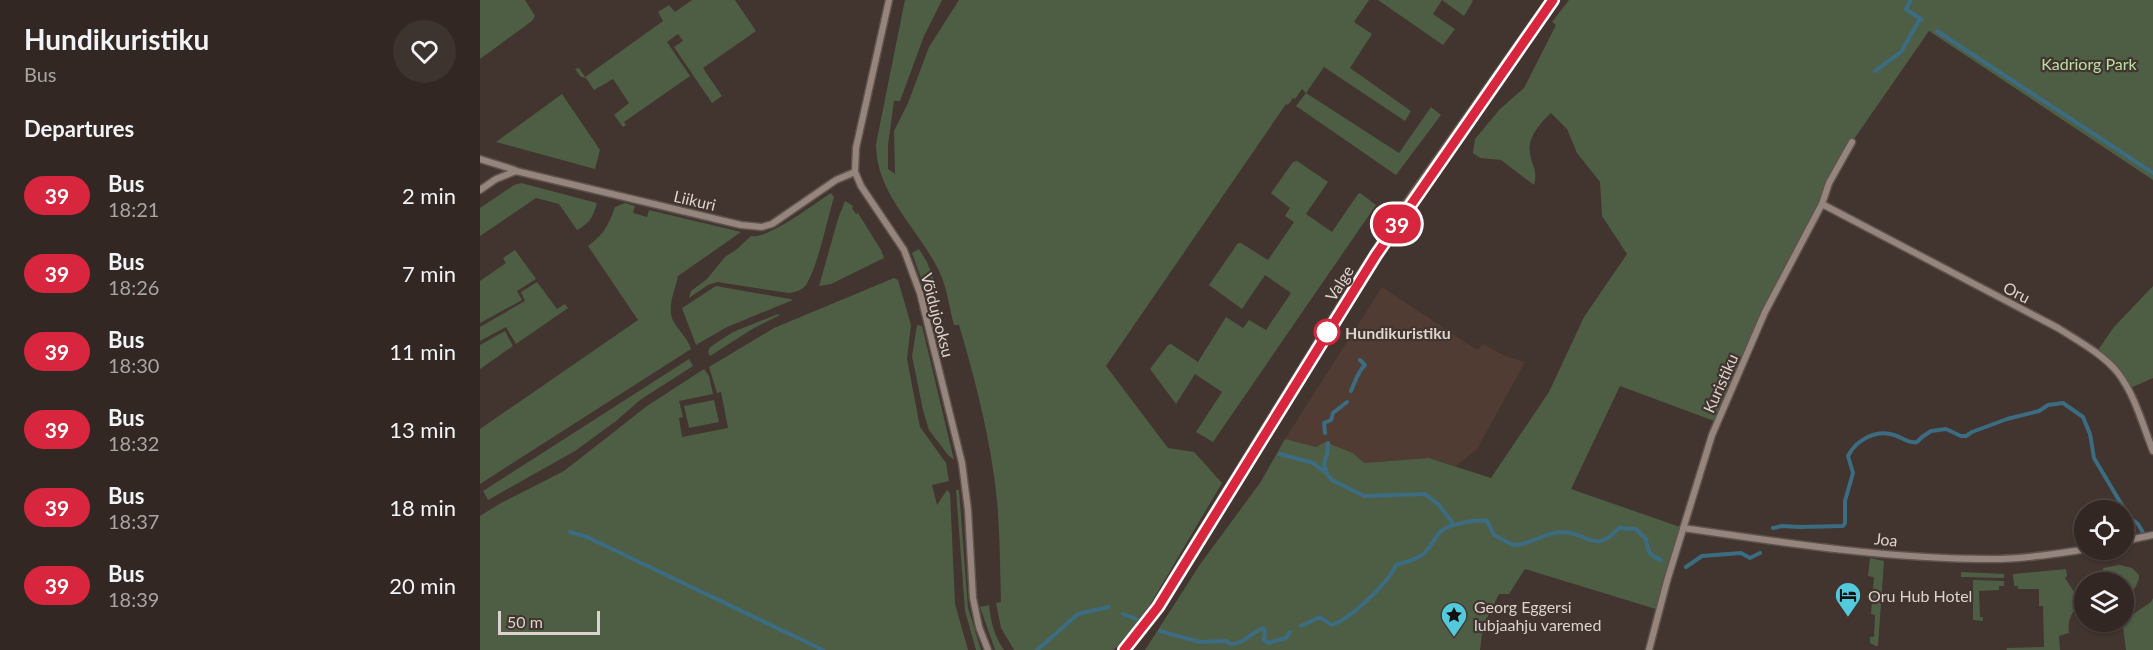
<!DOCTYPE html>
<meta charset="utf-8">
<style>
:root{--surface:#322722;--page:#3d332f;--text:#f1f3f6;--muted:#a8a5a5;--line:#4d4440}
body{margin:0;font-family:Lato,sans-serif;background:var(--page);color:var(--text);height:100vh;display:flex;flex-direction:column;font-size:22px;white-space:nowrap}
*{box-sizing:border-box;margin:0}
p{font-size:20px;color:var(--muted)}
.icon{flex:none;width:33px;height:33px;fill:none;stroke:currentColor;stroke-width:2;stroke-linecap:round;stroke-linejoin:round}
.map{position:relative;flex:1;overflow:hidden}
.side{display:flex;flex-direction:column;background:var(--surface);width:480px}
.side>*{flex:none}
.badge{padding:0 12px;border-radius:20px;font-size:21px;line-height:39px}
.fabs{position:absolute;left:1594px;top:500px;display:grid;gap:12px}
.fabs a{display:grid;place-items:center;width:60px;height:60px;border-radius:50%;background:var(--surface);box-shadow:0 2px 4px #0004,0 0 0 2px var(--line);font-size:30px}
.scale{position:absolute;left:18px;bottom:15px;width:102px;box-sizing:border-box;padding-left:6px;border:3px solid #dcd3cf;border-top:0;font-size:16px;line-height:21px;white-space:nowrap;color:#dcd3cf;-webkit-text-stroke:4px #42342e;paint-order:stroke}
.map>.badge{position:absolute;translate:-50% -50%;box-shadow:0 0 0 3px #fff}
h2{padding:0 24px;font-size:22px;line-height:54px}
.round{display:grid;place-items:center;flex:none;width:63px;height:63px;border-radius:32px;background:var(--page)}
.head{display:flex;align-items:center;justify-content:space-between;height:102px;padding:0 24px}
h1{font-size:28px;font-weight:700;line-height:45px}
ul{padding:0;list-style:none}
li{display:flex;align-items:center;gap:18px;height:78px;padding:0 24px}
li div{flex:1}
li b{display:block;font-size:22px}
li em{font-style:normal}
li .badge{min-width:66px;font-weight:700;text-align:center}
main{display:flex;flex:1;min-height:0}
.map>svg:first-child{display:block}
.built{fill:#503c33}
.green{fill:#4e5e45}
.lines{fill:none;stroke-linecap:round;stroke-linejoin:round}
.stream{stroke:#3b6c81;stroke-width:4}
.street-casing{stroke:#5e534e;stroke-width:9}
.secondary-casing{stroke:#5e534e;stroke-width:15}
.street{stroke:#95857d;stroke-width:6}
.secondary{stroke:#a98470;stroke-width:12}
.line-casing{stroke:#fff;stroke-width:14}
.line{stroke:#d7263d;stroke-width:9}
.stop-dot{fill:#fff;stroke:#d7263d;stroke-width:3}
.labels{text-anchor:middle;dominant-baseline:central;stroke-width:4.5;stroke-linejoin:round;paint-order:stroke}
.park-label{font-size:16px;fill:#b9e0a3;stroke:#42342e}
.street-label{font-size:16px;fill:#dcd3cf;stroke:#42342e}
.stop-label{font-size:16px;font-weight:bold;fill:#dcd3cf;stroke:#42342e;text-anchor:start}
.poi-label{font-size:16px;fill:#dcd3cf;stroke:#42342e;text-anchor:start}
</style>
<main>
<section class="side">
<div class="head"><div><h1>Hundikuristiku</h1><p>Bus</p></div><a class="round"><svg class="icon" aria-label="heart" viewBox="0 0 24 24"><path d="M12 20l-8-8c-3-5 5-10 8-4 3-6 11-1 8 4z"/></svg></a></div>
<h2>Departures</h2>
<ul>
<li><span class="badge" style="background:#d7263d;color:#fff">39</span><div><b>Bus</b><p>18:21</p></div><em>2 min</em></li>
<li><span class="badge" style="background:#d7263d;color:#fff">39</span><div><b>Bus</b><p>18:26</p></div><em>7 min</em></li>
<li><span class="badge" style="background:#d7263d;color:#fff">39</span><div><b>Bus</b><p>18:30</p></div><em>11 min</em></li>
<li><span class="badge" style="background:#d7263d;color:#fff">39</span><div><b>Bus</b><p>18:32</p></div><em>13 min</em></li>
<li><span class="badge" style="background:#d7263d;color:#fff">39</span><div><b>Bus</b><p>18:37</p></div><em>18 min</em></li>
<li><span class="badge" style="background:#d7263d;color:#fff">39</span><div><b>Bus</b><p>18:39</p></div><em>20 min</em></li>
</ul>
</section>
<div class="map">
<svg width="1673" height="650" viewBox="0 0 1673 650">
<rect width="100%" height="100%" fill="#42342e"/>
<path class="built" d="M902 287 997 350 1003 344 1025 356 1045 362 997 449 976 466 949 458 884 463 873 453 845 442 836 447 805 439Z"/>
<path class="green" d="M0 0H45L55 16 52 21 0 59Z
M212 0H255L276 31 223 68 242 96 232 103 194 47 203 41 198 34 187 42 210 76 144 122 146 125 143 127 134 115 149 103 133 79 114 90 106 78 101 77 95 69 99 68 105 77 183 21 178 12 189 5 195 12Z
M425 0H462L444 36 420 101H414L408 145V169L415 174 414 131 428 103 449 47 479 0H889L874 22 892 34 870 68 931 111 925 121 844 67 826 93 919 153 951 107 961 115 916 175 816 106 826 93 822 89 815 99 813 98 808 105 806 104 626 366 688 448 714 452 742 483 664 615 642 643 633 650H534L521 628 516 603 521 602C520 568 520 534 517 500 511 441 496 382 479 325H474C469 307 467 287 459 271 438 227 396 195 396 144Z
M898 0H992L993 1 984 16 962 0 953 14 975 29 963 45Z
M1089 0H1673V180L1449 31 1372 142 1296 290 1237 422 1140 386 1091 489 1203 528 1179 610 1045 569 1029 594H1019L1003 626 1000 650H665L721 563 780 483 805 439 836 447 845 442 873 453 884 463 949 458 1011 478 1069 392 1104 317 1147 254 1122 216 1120 182 1097 153 1087 129 1071 113C1061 122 1047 138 1050 153 1052 168 1058 169 1054 185L1021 160 1000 158 993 153 995 139 1020 109 1044 88 1076 25 1072 22Z
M82 94 120 150 115 169 16 142Z
M817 161 848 182 826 214 852 232 878 194 880 193 896 205 733 442 716 432 742 392 715 374 696 404 670 369 688 345 691 344 718 362 746 317 763 328 769 320 786 330 811 293 785 275 762 309 729 285 758 243H761L788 260 814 222 805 216 810 208 791 193 813 162Z
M41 183 117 203C113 217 110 223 97 230L79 204 56 198 0 236V208L34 185Z
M351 193 354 197C347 220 338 266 326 285 322 290 316 292 309 293L237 282 228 285 209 298 211 291 227 279 245 257 257 249 271 236C287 240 335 203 351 193Z
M365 201 373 206 372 208 376 214 378 213 401 250 404 258 351 284 339 286 358 219Z
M145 203 155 206 153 213 167 217 169 210 261 232 198 276C195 291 185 310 195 324 201 333 208 339 211 349L0 484V429L158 320 108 246C124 234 128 226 135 207Z
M439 249 447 262 456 286 445 289 432 253Z
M35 250 56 279 37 291 42 300 0 323V281L26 263 23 258Z
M414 278 418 280 431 325 427 359 440 427 466 463 469 481 452 485 457 505 467 490 470 493 475 604 488 650H0V516L21 503 84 471 167 406 224 369 229 376 233 394 199 401 203 417 199 418 202 437 248 428 241 392 237 393 229 367 294 328Z
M57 282 77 309 85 304 88 308 36 344 26 327 0 341V327L45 301 41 292Z
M236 286 310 299 313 300 247 327 216 345 202 308Z
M1673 286V378L1648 389 1618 350 1634 327Z
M298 314 300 315 274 328 230 356 228 352 230 347 253 332Z
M437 325 442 326 474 460 468 455 449 430 443 410 432 356Z
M25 331 33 346 0 369V345Z
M209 359 213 366 160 400 136 421 95 451 8 500 3 491Z
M234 400 239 422 209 428 204 406Z
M476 490H479L488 608 501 650H496L485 611Z
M1390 558 1404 561 1398 646H1396L1390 643V637H1394L1395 615 1391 614 1394 577 1388 576Z
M1640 565 1652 568 1659 575C1660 583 1651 595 1644 598V582H1625L1623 568Z
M1586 569 1587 576 1585 578 1598 598 1605 595V601C1593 610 1587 617 1589 633L1579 636 1580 650H1527L1526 648 1564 647 1563 606H1559V589H1538V586H1534L1533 574Z
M1481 572 1524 574V578L1481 577Z
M1493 580 1524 581V586H1519V590L1499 591 1500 617H1503V621L1493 620Z
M1673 598V650H1646L1643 627 1615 630V621L1622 627 1630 621H1644V612L1646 619 1671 602Z
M509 605C511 622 514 636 524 650H515L500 607Z"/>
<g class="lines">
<path class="stream" d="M1431 0 1426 9 1442 20
M1457 31 1673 173
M1395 71 1421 52 1440 19
M871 391C875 382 878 371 885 365L880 360
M845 433 844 423 851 420 853 413 867 402
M848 443 847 454 844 464 847 474 852 480 884 496 945 494 959 505 974 525
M800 454 833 463 846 473
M1293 528 1302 526 1320 527 1363 526 1365 523V501L1373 473 1368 456C1376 440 1396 429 1414 435 1422 437 1428 444 1437 442L1442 437 1451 431 1466 429 1481 436H1486L1492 432 1527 419 1559 411 1568 405 1583 403 1603 417 1610 434 1614 458 1649 517 1658 524 1665 536
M90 532 107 537 343 650
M1206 567 1222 556 1261 553 1270 558 1280 553
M643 614 656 619
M821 626 840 617 851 625C870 620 908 583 916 565 925 562 936 560 943 554 951 548 954 538 961 531 971 524 996 519 1007 521L1014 535 1033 545C1050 546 1066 531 1083 532 1110 533 1114 555 1139 528L1156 529 1166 539C1167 551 1170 556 1181 560
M680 631 720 642 747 641 749 644C765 644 769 634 783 628L785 632 784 640 789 643 806 638 810 632
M557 650 598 614 629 607"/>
<g class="street-casing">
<path id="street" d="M409 0 376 148 375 172 381 186 424 250 440 293 482 463 488 510 493 598 499 627 508 650
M0 159 35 170
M0 190 16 179 36 171 261 225 282 227 292 224 356 180 375 172
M1342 204 1578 328C1598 341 1623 354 1638 373 1655 395 1663 426 1673 451
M1203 528C1305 543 1408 559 1511 559 1541 559 1577 554 1607 549
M1644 541 1673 535
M1169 650 1187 581 1232 435 1285 312 1342 204 1349 183 1372 142"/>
</g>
<g class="secondary-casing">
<path id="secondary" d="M644 650 678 607 874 289 925 210 1073 0"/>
</g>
<use href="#street" class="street"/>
<use href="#secondary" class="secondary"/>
</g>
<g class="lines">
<g class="line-casing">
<path id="line" d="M644 650 678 607 896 255 1073 0"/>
</g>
<use href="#line" class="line"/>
</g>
<defs>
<g id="hotel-pin" transform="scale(1.35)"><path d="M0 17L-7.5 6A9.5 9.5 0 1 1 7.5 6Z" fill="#53cadc" stroke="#42342e"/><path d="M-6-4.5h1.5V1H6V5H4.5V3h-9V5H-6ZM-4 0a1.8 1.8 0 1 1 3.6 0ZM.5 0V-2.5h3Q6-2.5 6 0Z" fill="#111"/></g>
<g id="sight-pin" transform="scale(1.35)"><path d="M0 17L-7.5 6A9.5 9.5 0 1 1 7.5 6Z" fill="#53cadc" stroke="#42342e"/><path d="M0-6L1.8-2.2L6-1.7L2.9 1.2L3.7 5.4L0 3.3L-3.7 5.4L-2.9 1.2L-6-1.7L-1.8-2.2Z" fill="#111"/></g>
</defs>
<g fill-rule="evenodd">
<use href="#hotel-pin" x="1368" y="595"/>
<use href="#sight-pin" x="974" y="615"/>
</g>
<circle class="stop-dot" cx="847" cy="332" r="12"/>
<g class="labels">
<g class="park-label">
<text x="1609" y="63">Kadriorg Park</text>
</g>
<g class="street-label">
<text transform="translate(215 200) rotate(13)">Liikuri</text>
<text transform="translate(859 283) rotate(-58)">Valge</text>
<text transform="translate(1537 292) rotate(27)">Oru</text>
<text transform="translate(458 315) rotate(75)">Võidujooksu</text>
<text transform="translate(1240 383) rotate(-66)">Kuristiku</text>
<text transform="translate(1406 539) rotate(6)">Joa</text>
</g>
<g class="stop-label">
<text x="865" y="332">Hundikuristiku</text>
</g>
<g class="poi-label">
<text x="1388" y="595">Oru Hub Hotel</text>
<text x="994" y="606">Georg Eggersi<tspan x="994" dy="18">lubjaahju varemed</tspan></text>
</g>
</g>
</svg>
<div class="fabs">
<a><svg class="icon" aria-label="locate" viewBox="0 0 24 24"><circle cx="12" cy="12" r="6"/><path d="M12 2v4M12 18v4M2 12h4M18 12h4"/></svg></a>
<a><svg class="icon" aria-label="layers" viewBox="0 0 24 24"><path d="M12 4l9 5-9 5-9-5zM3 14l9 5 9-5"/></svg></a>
</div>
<div class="scale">50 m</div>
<b class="badge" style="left:917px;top:224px;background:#d7263d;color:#fff">39</b>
</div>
</main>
